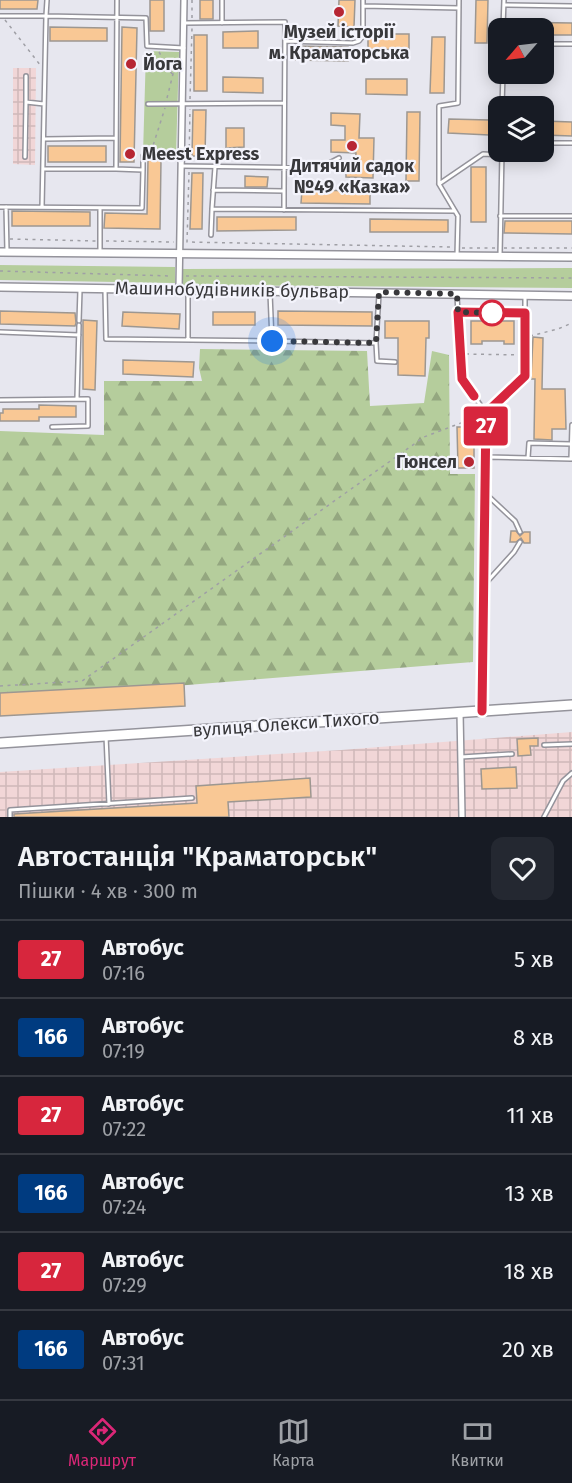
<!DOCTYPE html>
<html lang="uk">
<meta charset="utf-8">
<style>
:root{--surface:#171b24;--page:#242831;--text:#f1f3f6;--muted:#9ea1a6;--line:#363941;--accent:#db2777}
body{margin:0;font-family:"Fira Sans",sans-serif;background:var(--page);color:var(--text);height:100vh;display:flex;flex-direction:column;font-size:22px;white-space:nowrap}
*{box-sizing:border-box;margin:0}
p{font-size:20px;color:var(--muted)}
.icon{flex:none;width:33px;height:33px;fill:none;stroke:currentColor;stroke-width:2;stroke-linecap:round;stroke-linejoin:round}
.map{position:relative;height:817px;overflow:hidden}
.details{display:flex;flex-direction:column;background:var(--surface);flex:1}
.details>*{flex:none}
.badge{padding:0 12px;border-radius:4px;font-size:21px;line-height:39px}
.needle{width:39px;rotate:242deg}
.controls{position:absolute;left:488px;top:18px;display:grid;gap:12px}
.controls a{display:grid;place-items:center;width:66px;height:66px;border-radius:12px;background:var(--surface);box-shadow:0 3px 15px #0003;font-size:30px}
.you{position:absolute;width:30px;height:30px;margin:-15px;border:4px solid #fff;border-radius:50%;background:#1a73e8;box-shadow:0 0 0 9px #1a73e833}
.map>.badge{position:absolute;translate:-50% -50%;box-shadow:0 0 0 3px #fff}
.round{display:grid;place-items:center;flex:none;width:63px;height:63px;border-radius:12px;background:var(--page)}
.summary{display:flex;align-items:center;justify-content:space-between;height:102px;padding:0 18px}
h1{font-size:28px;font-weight:600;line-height:45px}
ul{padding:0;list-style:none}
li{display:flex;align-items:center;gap:18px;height:78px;padding:0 18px;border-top:2px solid var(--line)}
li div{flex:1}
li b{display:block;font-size:22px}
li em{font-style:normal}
li .badge{min-width:66px;font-weight:700;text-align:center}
.tabs{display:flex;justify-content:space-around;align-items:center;height:84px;border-top:2px solid var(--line);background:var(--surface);font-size:16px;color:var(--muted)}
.tabs a{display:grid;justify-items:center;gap:3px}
.tabs .current{color:var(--accent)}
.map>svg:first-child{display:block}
.industrial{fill:url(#industrial-grid)}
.forest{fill:url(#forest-firs)}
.park{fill:#b5cd9c}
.building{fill:#f9c895;stroke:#9d9791;stroke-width:1.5}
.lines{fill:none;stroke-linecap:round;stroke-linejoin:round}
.service-casing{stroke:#94939b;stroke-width:6}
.minor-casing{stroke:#94939b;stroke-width:8}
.tertiary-casing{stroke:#94939b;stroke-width:10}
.primary-casing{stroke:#94939b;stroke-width:12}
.path{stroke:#9f9fa5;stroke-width:1.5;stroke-dasharray:3 4.5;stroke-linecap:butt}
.service{stroke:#fff;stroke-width:3}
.minor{stroke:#fff;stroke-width:5}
.tertiary{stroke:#fff;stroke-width:7}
.primary{stroke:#fff;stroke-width:9}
.line-casing{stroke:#fff;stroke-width:14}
.line{stroke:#d7263d;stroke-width:9}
.walk{stroke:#38383b;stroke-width:6;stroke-dasharray:0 10.8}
.poi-dot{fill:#b72633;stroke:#f4f4fc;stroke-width:2}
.stop-dot{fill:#fff;stroke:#d7263d;stroke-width:3}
.labels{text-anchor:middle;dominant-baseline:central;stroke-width:4.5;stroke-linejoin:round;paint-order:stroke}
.poi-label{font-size:18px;font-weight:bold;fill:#38383b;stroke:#f4f4fc}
.street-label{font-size:18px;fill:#38383b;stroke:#f4f4fc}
</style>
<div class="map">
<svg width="572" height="817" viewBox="0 0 572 817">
<defs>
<pattern id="industrial-grid" width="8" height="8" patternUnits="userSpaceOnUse" patternTransform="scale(1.5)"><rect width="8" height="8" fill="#f1d6d7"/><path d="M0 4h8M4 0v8" fill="none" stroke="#cfb8b9"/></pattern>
<pattern id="forest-firs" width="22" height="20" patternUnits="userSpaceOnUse" patternTransform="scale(1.5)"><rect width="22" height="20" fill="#b5cd9c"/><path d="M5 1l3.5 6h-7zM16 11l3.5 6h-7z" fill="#94a780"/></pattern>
</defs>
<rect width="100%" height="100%" fill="#e7e7ef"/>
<path class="industrial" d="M13 68H36L35 165 13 164Z
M572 732V817H0V772L341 750Z"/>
<path class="forest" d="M200 349 367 351 370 406 424 403 432 351 449 355 450 474H475L473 662 0 700V431L104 435V381H202L199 368Z"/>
<path class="park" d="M146 51 179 52 176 155 143 154Z
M0 265 175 267V283L0 280Z
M572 268V288L183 285V269Z"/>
<path class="building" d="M0 0H38L37 9H0Z
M150 0H164V31H150Z
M200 0H213V19H200Z
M339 0H355L354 27 338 26Z
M476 0H488L487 43H475Z
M508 22 572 23V35H543V28H508Z
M50 27 107 28V41H50Z
M122 27 137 28 134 162H120Z
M258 31V48H223V32Z
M368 34H409V50L368 49Z
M194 35H207V91H194Z
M432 37H445L444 93H430Z
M294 46 348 47V61L294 60Z
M223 77 263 78V93L223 92Z
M366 79H407V95L366 94Z
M193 110H206L205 156H192Z
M407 112H420L419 181H406Z
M331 113 360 114 359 138H374L373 178 346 177V166H355L356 153 331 152V140H345V126L331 125Z
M449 119 489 120V135L448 133Z
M543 121 572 122V136L543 135Z
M226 128H244V147L226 148Z
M48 146H106V162H48Z
M148 160H161L160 229 104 228 105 213 147 214Z
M471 167H486V222H471Z
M192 173H203L202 229H190Z
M245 176 268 177 267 187H245Z
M302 190 370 191V204L301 203Z
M12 211 90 212V226H12Z
M217 217H296V230L217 231Z
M370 219 448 220V232H370Z
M505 221H572V234L504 233Z
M0 311 75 313 76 323 75 326 0 324Z
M278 311 372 312V326L278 325Z
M123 312 180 314 179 329 122 326Z
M213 312H255V325H213Z
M83 320 97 321 95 390 83 389Z
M385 321H429V338H426L425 376 398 375V338H385Z
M471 321H514V344H504V341H482V344H471Z
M533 337 543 338 542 389H565L566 429H552V440L534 439 535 379H531Z
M123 360 194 362 193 377 123 374Z
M39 405 76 406V417H39V421H0V413H3V409H39Z
M457 427H474V468H458Z
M511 531H516L520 536 524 532H530V543H524L521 538 516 542H510Z
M184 683 185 706 0 716V693Z
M538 738V746H530L531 755 518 756 517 739Z
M516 767 517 788 482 789 481 769Z
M310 778 311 797 228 802 229 817H14V814L197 803 196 786Z"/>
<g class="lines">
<g class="service-casing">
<path id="service" d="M222 0V23
M504 5 572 6
M363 6 459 8
M0 16H46L47 0
M184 23 285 22 284 191
M503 28 504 0
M285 41 353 43 359 41 363 36V0
M543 44H572
M26 102V76
M148 104 284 103
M502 106 503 74
M44 139 116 138
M543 143H572
M25 157 26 102 44 104
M181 166 320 168 339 158
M215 167 212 209 455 211
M43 169H116
M143 170V156H181
M439 184 483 154 502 155
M213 190 284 191V210
M0 207 142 208 143 170 116 169 117 0
M6 207 7 251
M42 207 46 16 146 18 147 46 184 48
M100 208V252
M500 216H572
M211 235 212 209
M500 255 502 152
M457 256 458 216 439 184V106L458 103 459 0
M105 290 106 339 272 341 270 293
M379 294 376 343 377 361 395 362
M457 296 462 379 486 413 482 708
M458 312 525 313
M79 321 80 290
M0 332 79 335
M188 340V291
M272 341 376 343
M77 398 79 325
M0 400 88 399V426L52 427
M486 413 525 376V297
M487 457 571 459
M528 458 529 443 571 444
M571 459 572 425
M486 494 515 521 520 532
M485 584 514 552 520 542
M106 736 109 804
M544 745 572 744
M461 757 512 754
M10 817V810L192 798
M544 817 563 781 572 773"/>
</g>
<g class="minor-casing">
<path id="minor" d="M179 289 184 0
M460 712 462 817"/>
</g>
<g class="tertiary-casing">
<path id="tertiary" d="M0 252 572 257
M0 287 572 296"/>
</g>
<g class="primary-casing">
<path id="primary" d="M0 743 572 705"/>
</g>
<path class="path" d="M192 18V0
M5 20 41 66
M159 52 172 74
M167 98 176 62
M190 99 192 28
M151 152 165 108
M189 162 190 109
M189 172 187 242 451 247
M10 239 96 241
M106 241 174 242
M462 248H496
M504 248H572
M0 271 172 276
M186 276 572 278
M530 336 558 329 572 323
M466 354 521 355
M0 686 82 681 424 437 482 415"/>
<use href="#service" class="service"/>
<use href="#minor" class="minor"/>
<use href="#tertiary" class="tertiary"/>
<use href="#primary" class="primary"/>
</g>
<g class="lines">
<g class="line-casing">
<path id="line" d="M474 396 462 379 458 312 525 313V376L486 413 482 711"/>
</g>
<use href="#line" class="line"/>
<path class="walk" d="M272 341 376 343 379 292 457 294 458 312 503 313H492"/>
</g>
<g class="poi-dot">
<circle cx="339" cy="12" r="6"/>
<circle cx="131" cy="64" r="6"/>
<circle cx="352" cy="146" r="6"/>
<circle cx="130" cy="154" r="6"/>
<circle cx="469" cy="462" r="6"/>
</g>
<circle class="stop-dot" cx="492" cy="313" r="12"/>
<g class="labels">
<g class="poi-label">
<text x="339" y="32">Музей історії<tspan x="339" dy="21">м. Краматорська</tspan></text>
<text x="143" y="64" text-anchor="start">Йога</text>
<text x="142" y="154" text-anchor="start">Meest Express</text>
<text x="352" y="166">Дитячий садок<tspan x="352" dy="21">№49 «Казка»</tspan></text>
<text x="457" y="462" text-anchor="end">Гюнсел</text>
</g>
<g class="street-label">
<text transform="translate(232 290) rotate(1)">Машинобудівників бульвар</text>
<text transform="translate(286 724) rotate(-4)">вулиця Олекси Тихого</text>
</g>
</g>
</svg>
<div class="controls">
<a><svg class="needle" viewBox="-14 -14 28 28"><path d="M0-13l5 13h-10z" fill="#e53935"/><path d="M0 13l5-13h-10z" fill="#9ea1a6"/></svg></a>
<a><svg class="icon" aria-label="layers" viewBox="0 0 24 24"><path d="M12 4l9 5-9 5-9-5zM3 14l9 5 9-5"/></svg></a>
</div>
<div class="you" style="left:272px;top:341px"></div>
<b class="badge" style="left:486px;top:426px;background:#d7263d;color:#fff">27</b>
</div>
<section class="details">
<div class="summary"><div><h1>Автостанція &quot;Краматорськ&quot;</h1><p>Пішки · 4 хв · 300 m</p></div><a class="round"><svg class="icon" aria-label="heart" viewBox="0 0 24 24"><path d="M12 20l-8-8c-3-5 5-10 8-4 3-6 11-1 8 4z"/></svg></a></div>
<ul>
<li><span class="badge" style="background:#d7263d;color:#fff">27</span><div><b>Автобус</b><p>07:16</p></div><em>5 хв</em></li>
<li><span class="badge" style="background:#003b80;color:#fff">166</span><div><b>Автобус</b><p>07:19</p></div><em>8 хв</em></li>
<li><span class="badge" style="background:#d7263d;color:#fff">27</span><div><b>Автобус</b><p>07:22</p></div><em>11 хв</em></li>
<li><span class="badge" style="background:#003b80;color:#fff">166</span><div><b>Автобус</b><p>07:24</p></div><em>13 хв</em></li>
<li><span class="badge" style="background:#d7263d;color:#fff">27</span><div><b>Автобус</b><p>07:29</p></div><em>18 хв</em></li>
<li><span class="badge" style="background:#003b80;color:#fff">166</span><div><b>Автобус</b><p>07:31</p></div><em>20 хв</em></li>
</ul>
</section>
<nav class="tabs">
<a class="current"><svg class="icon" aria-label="directions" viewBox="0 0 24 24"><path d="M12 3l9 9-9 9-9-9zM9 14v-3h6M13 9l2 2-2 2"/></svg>Маршрут</a>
<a><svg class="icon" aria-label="map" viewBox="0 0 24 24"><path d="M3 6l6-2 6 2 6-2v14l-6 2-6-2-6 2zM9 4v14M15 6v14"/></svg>Карта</a>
<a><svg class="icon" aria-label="tickets" viewBox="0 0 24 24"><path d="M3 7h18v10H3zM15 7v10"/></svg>Квитки</a>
</nav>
